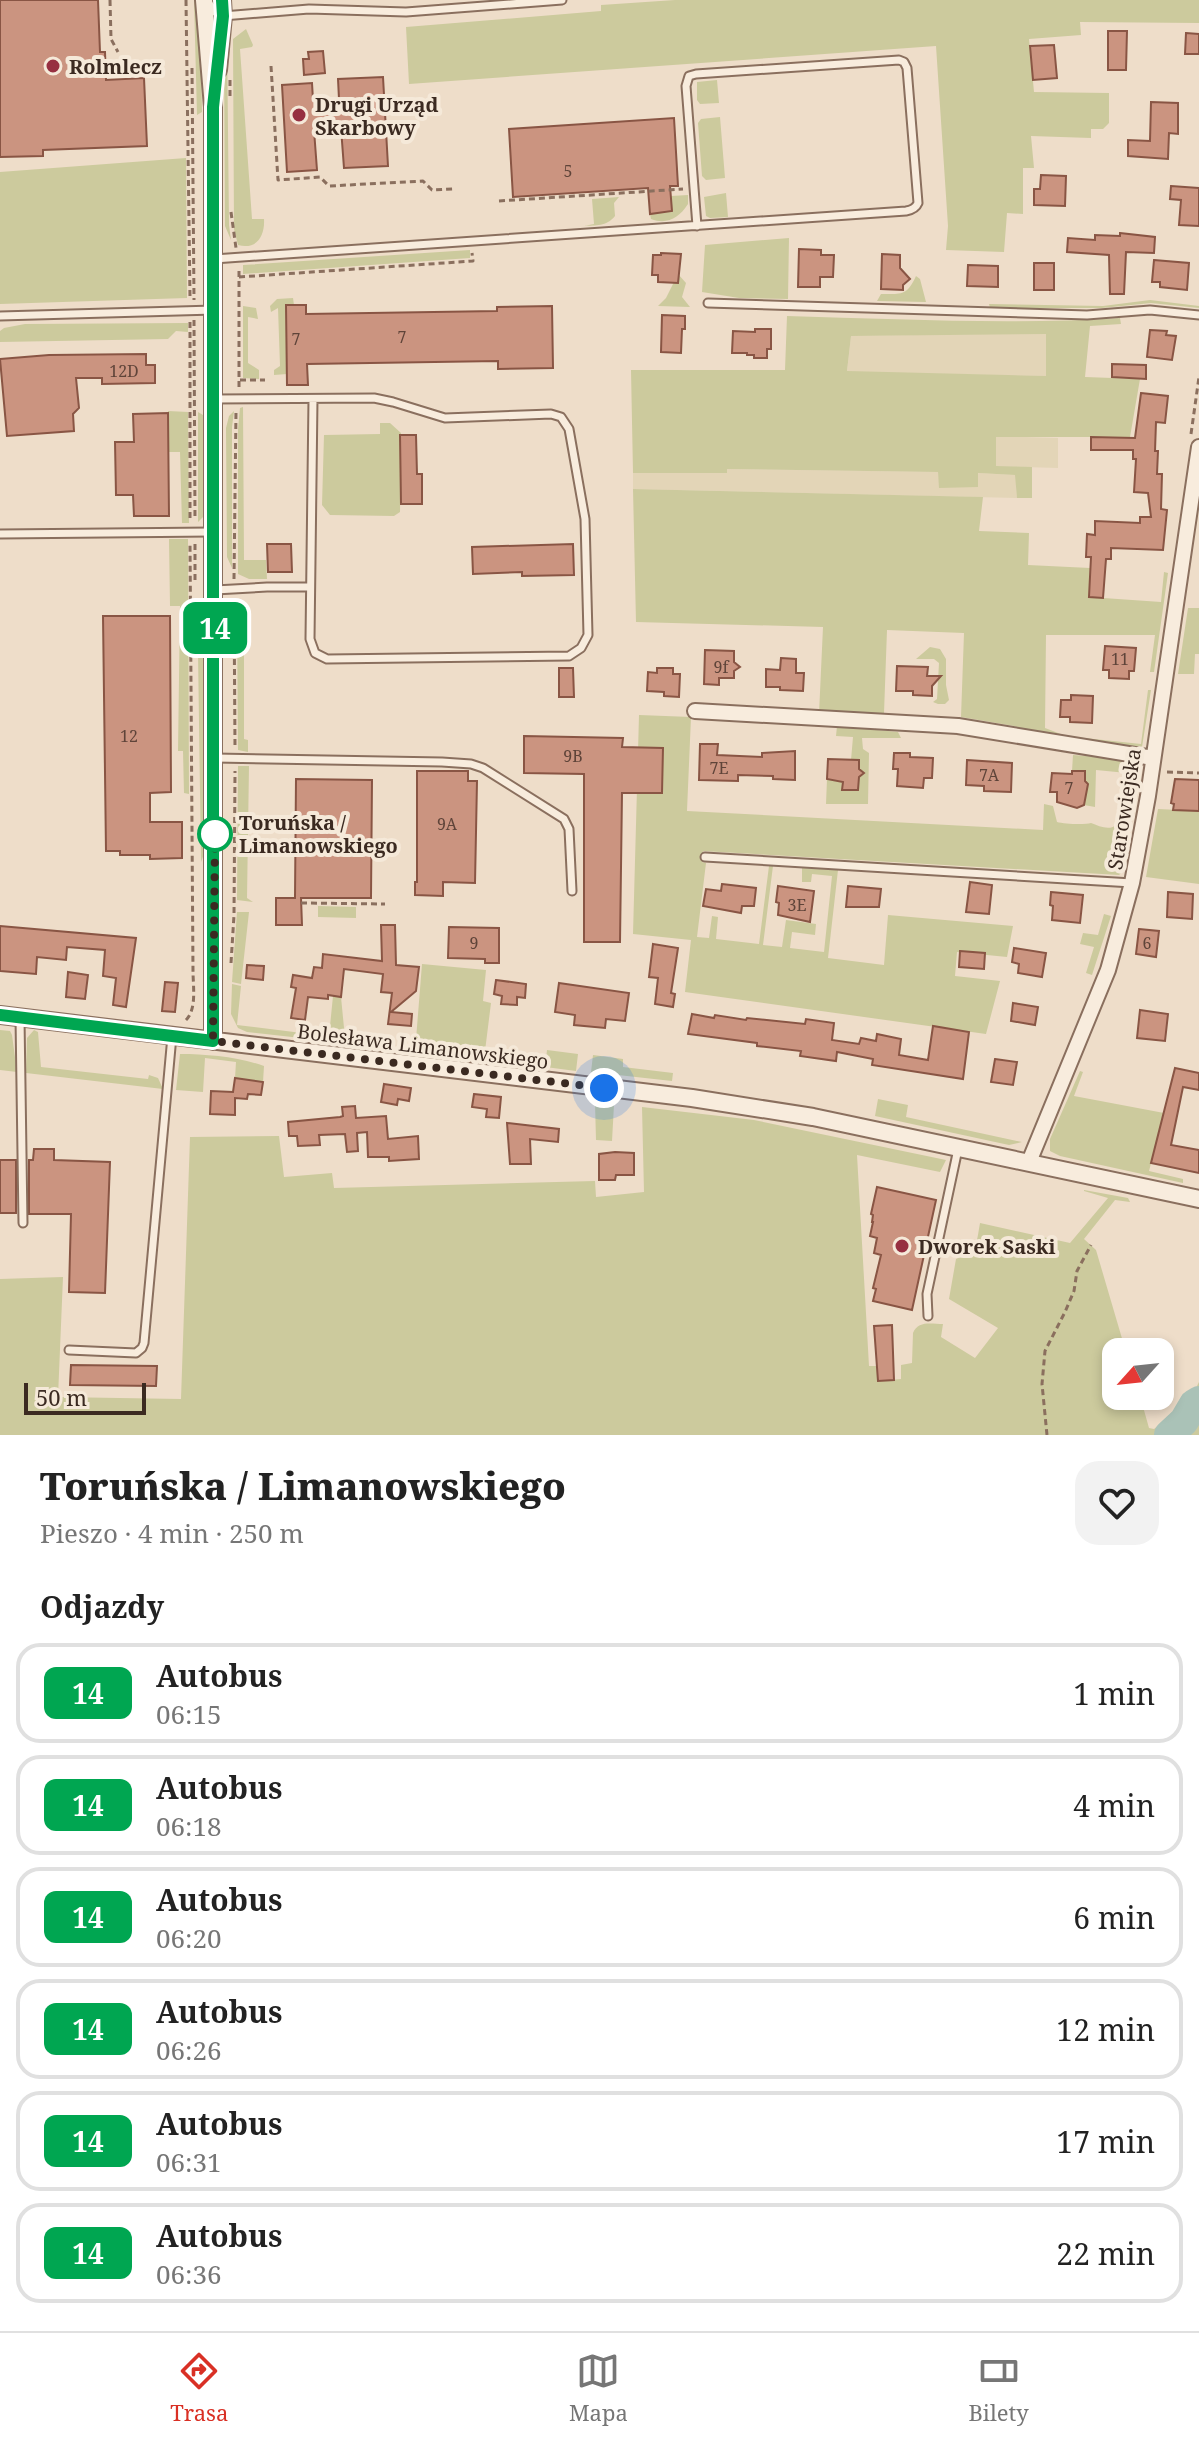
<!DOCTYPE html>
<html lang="pl">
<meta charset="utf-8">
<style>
:root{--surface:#fff;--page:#f2f2f2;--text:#222;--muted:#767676;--line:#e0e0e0;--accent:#d93025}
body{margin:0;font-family:"Noto Serif",serif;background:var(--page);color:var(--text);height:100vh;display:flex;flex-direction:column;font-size:30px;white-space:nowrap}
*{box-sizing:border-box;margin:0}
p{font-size:26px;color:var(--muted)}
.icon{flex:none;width:44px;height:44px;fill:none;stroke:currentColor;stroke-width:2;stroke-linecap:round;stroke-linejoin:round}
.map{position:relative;height:1435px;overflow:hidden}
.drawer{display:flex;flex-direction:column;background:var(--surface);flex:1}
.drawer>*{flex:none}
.badge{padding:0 16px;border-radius:12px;font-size:28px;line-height:52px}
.needle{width:52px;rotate:243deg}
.tools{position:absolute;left:1102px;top:1338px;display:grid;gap:16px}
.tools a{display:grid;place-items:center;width:72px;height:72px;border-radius:16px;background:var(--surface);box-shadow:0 4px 12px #0003;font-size:40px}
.scale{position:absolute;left:24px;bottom:20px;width:122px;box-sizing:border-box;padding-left:8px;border:4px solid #3b2a21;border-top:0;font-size:22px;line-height:28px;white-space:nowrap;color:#3b2a21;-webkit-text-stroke:6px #f5e9d9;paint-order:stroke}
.you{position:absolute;width:40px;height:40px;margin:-20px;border:6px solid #fff;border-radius:50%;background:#1a73e8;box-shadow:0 0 0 12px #1a73e833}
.map>.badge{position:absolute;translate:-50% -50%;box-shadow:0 0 0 4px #fff}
h2{padding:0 40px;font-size:30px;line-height:72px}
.round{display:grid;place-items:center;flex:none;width:84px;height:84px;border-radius:24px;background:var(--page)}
.overview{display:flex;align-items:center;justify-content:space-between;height:136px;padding:0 40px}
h1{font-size:38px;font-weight:800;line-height:60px}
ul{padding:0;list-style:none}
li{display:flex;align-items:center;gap:24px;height:100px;margin:0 16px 12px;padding:0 24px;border:4px solid var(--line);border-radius:24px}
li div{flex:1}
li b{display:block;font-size:30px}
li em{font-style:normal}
li .badge{min-width:88px;font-weight:700;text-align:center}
.tabs{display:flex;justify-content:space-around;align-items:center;height:112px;border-top:2px solid var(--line);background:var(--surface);font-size:22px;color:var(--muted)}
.tabs a{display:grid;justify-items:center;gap:4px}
.tabs .selected{color:var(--accent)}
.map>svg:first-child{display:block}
.farmland{fill:#e3d5b7}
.green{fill:#ccca9d;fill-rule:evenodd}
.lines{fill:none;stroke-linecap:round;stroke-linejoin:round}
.river{stroke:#aac2b7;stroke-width:30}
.building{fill:#cb9480;stroke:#895544;stroke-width:2}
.service-casing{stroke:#8a6f5e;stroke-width:11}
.minor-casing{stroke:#8a6f5e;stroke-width:18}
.tertiary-casing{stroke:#8a6f5e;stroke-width:20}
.path{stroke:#8a6f5e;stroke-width:3;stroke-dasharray:6 4;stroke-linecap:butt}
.service{stroke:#f8ecdd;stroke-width:7}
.minor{stroke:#f8ecdd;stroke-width:14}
.tertiary{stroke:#f8ecdd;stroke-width:16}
.line-casing{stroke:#fff;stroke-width:18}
.line{stroke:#00a651;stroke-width:12}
.walk{stroke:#3b2a21;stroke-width:8;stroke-dasharray:0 14.4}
.poi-dot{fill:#973041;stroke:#f5e9d9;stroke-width:3}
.stop-dot{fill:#fff;stroke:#00a651;stroke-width:4}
.labels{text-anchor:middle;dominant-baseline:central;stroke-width:8;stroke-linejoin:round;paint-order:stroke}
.number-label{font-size:16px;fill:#5f4439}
.poi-label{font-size:20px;font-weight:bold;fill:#3b2a21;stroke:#f5e9d9;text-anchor:start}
.street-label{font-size:20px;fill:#3b2a21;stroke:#f5e9d9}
.stop-label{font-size:20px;font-weight:bold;fill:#3b2a21;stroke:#f5e9d9;text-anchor:start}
</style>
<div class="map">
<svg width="1199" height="1435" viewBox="0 0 1199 1435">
<rect width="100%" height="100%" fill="#eeddc9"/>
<path class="farmland" d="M1046 333 1047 376 847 372 851 336Z
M996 436 1058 438V468L996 466Z
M727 469 938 472 940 488 977 473 1016 475 1017 498 633 489V473H726Z"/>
<path class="green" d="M194 0H200L202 112 197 115Z
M675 0H1199V23L1080 22 1081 35 1029 39 1034 92 1109 93V123L1103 129H1091V138L1031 136 1034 168H1023V214L1007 213 1004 252 946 250 948 226 936 46 409 84 406 27 601 11V5Z
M246 29 253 45 252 47 240 49 252 219H264C265 236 257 250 238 245L234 229 233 39Z
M227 37 229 225 231 240 225 226 224 46Z
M717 80 719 103 700 104 697 100V82Z
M720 117 725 178 706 180 702 176 698 123 701 119Z
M186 158 187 298 0 304V172Z
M726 193 728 217 710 218 706 216 704 197Z
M688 195V204C679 218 667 225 651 219L650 214 672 211 671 196Z
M619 197 614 203 615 216C606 227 596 225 584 226L594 224 592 199Z
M789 238 788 299 739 298 702 292 705 245Z
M470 250V258L243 274V265Z
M678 274 686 283 682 297 690 307 658 306 666 298Z
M916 276 920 279 926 302 877 301 881 294C902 294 907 296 916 276Z
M293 298 294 305 286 306 287 374 274 375V370L280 366 278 308 271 312 270 306 277 299Z
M1150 300 1199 306V308L1151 303 1102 308H990L989 304 1103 306Z
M243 306 256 308 258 319 248 317V363L259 370V379L243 378Z
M787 316C898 319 1009 325 1120 318L1121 324 1090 326 1085 377 1140 379 1130 437H996V466L1032 467V498H1017L1015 475 978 473V487L939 488 938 472 727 469V473H633L631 370H785ZM1046 334V376L847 371 851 336Z
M188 323V332L176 331 168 339 0 342V331L4 328 25 324Z
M243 407 244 560H266L267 579H249L238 574V429L240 408Z
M168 411 188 412 189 523H182L180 452H168Z
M234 411 232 427V568L227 557 226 428 229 416Z
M198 412 203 415 204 516 198 522Z
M380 423H390L401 433 400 512 394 516 330 515 322 505 324 435 380 434Z
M633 489 983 497 979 531 1029 533 1028 565 1090 568 1089 597 1161 602 1164 572 1168 573 1154 672H1150L1155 635H1046L1045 728 1066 736 1141 744 1148 690H1151L1142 747 1055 738 1014 726 961 717 964 633 887 630 884 713 877 716 819 714 823 627 636 622Z
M169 539H188L189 794 184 793 183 751H178L180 606H170Z
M244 606V739L248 740V752L238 750 237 612Z
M1188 608H1199V654H1195L1194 674H1178Z
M930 647 940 649 946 659V685L949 700 945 704H938L933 702 937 699 939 663 934 659H916Z
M198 652 204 657V854L201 862Z
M639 715 691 717 687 811 1043 830 1044 804 1053 806 1057 822C1064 824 1085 825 1091 823 1099 826 1109 831 1116 825 1123 819 1126 783 1127 773L1096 770 1095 807 1084 805 1088 785 1085 781V772L1072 771 1073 755 1137 760 1141 766 1122 872 1119 875 703 851 702 862 706 863 697 937 709 938 712 916 718 917 716 939 759 944 769 866H773L763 945 782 947 786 920 816 924 815 935 792 932 790 948 824 952 832 876 812 874 811 882H802V868L838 870 828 958 884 965 888 915 1013 926 1007 957 957 952 955 976 1000 981 986 1034 685 992 691 940 633 934Z
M837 726 898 732 901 738H862L863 749 869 753 868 804H826L827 779 843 782V790H858L859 777 861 775 859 761 851 760 853 737 836 736Z
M238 766H249L247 898 253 902 237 900Z
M1158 809 1199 811V884L1146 877Z
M318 906 356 907V918L318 917Z
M237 912H249L241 984 232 982Z
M1104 914 1111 916 1092 975 1086 973 1094 947 1080 944 1083 933 1098 935Z
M422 964 486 970 483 1001 491 1003 485 1051 516 1056V1064L415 1052Z
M232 984 241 986 237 1025 302 1033 301 1038 247 1032 238 1028 231 1014Z
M333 996 341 997 345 1038 329 1036Z
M0 1030 10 1031 12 1035 17 1072 0 1070Z
M34 1030 38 1032 41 1067 148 1079 149 1075 158 1078 163 1089 26 1073 27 1038Z
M547 1050 578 1054 576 1071 530 1065V1058L546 1059Z
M180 1054C207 1054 239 1057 264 1066L263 1082 235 1078 236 1062 205 1058 203 1092 176 1090Z
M593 1055 623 1059V1067L673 1073 672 1081 591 1072Z
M1080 1071 1083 1072 1074 1096 1164 1113 1149 1171 1183 1179V1183L1060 1156 1050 1151V1139Z
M878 1099 908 1105 906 1117 1022 1142 1009 1145 875 1116Z
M595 1103 614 1105 612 1141 596 1140Z
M642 1107 754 1120 946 1160 940 1172 857 1155 869 1366H877L878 1381 901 1379V1365L912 1363 913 1333C918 1320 932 1324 943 1324L941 1337 975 1358 998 1328 949 1299 956 1259C978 1250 976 1245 980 1223L1070 1243 1108 1198 1084 1191V1190L1128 1198 1130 1202 1115 1200 1084 1239 1096 1250 1126 1352H1116V1396H1140L1149 1428 1154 1429 1191 1398 1199 1382V1435H0V1279L63 1277 58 1397 181 1399 190 1137 279 1136 284 1177 332 1173 334 1188 595 1181 596 1197 644 1192Z"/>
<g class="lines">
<path class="river" d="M1169 1435 1184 1421 1194 1404 1199 1401"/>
</g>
<path class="building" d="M0 0H98L100 52H105L106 80 144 78 147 146 43 150V156L0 157Z
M1108 31H1127L1126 70H1108Z
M1186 33 1199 34V54H1185Z
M1054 45 1057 78 1033 80 1030 46Z
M323 51 325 73 304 75 303 59H309L308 52Z
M383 77 388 166 344 168 341 128 314 130 317 170 287 172 282 85 312 83 313 100 339 99 338 79Z
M1151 102 1178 103V134L1169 133 1168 159 1128 156V140L1150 141Z
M674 118 678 186H670L672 211 650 214 648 188 513 197 509 129Z
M1041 175 1066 176 1065 206 1034 205V189H1040Z
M1171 186 1199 188V226L1179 225 1181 200 1170 199Z
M1120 233 1155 237 1154 253 1126 252 1124 294H1110L1109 255 1067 252 1068 238 1095 240V235L1120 236Z
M799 249 821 250V255H834L833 277H820V287H798Z
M661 253 681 254 678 283 658 282V275H652L653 255H661Z
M882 254 900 255V268L910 279 903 285V290L881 289Z
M1154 260 1189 263 1187 290 1160 287V282H1152Z
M1034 263H1054V290H1034Z
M968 265 998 266V287L967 286Z
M286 305H306V314L497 311V307L552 306 553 368 498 369V361L307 364 308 385H287Z
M662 315 685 316V329H682L681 353 661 352Z
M755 329H771V349H767V358H754V355H747V353H732L733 331 755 332Z
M1150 330 1167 331 1166 335 1176 336 1172 360 1147 357Z
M146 354V365H155V383L102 384V378H76L79 408 73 414 74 431 7 436 0 359 49 355Z
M1112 364 1146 365V379L1112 377Z
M1141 393 1168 396 1165 423 1156 422 1155 451H1158L1157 474H1162L1161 509 1167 510 1163 550 1111 548V559H1106L1103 598 1089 597 1091 557H1086L1087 534 1095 535V521L1140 523V517H1151L1148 493 1134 492 1136 459H1133V450H1091V437L1135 438Z
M168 413 169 516H134L133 495H116L115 442H134L133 414Z
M400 435H416L417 474H422V504H401Z
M267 544H291L292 572H268Z
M573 544 574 575 522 576V572L473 574 472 547Z
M103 616H170L171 792 150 793V822H182V858L150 859V855H120V851H106Z
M1105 646 1136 648 1134 671H1129V679L1109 678V670H1103Z
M705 650 734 651V662L740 667 734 671V678H719V685L704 684Z
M781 658 796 659V673H804L803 691 780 690V687H766V669L780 670Z
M897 666 928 667 927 676H941L932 686V696L913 695V691H896Z
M559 668H573L574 697H559Z
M657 668H673V674H680L679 697 664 696V692L647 691 648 672 657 673Z
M1071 695 1093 696 1092 723 1070 722V717H1060L1061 700H1071Z
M524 736 623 738 622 747 663 748 662 793H622L620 942H584V774L524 773Z
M700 744H718L717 755 762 757V753L795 751V780L773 779V776L738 775V781L699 780Z
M894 753H910V757L933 758 932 778H924L923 788 897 786 898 769H893Z
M828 759 859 760V769L864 773 859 777 858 790H842L843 782 827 779Z
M967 760 1012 763 1011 792 984 791V786L966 785Z
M417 771H468V781H477L475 883 443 882V896L415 895V882H417Z
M1072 771H1085V781L1088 784 1084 805 1077 808 1057 802V792H1050L1052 773 1072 774Z
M296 779 372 780 371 898H301L302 925H276V898H295Z
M1175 779 1199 780V811L1173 810 1174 804 1171 803Z
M970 882 992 885 989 914 966 912Z
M722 884 756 888 754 906H742L741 913 703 906 706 889 721 891Z
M778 886 814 891 810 922 778 915 779 903 776 902Z
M848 886 881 889 879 907H846Z
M1051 892 1083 895 1080 923 1052 920 1053 906 1050 905Z
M1168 892 1193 894 1192 919 1167 917Z
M381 925H395L396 965 419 967 416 991 391 1012 412 1014 411 1026 388 1024 392 993 381 992 383 974 344 969 341 997 328 995V999L308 997 305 1020 291 1018 296 988 291 987 293 975 312 978 314 967 322 968 323 954 382 961Z
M0 926 136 938 126 1007 113 1005 116 978 103 976 105 950 67 947 66 960 37 957 36 974 0 971Z
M449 927 499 928V963H485V959L448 958Z
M1139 929 1159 931 1156 957 1136 954Z
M653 944 678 948 671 993 675 994 673 1007 655 1004 658 978 649 977Z
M1014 948 1046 953 1042 977 1018 973 1019 964 1012 962Z
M960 951 985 953 984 969 959 967Z
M247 965 264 966 263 980 246 978Z
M68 972 88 975 85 999 66 997Z
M496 980 526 984 525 998 517 997V1005L501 1004 502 996 494 994Z
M165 982 178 983 175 1012 162 1011Z
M559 983 629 993 625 1021 606 1019 605 1028 574 1025 575 1015 555 1012Z
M1013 1003 1038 1007 1035 1025 1011 1021Z
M1140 1010 1168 1014 1165 1041 1137 1038Z
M692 1014 714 1018 715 1015 746 1020 747 1018 805 1024 806 1019 834 1023 832 1040 859 1044 861 1038 876 1041 877 1034 901 1039 899 1055 928 1060 933 1026 969 1032 963 1079 872 1065 873 1059 837 1052 836 1061 800 1056 801 1051 757 1046V1043L688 1034Z
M995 1059 1017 1062 1013 1085 991 1082Z
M1175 1068 1199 1073V1090L1183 1087 1171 1145 1199 1150V1173L1151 1163Z
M235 1078 263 1082 261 1095 248 1094 247 1099 235 1098V1115L210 1114 211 1091 233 1092Z
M384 1084 411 1088 409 1101 398 1099 397 1105 381 1102Z
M474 1094 501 1097 499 1118 486 1117 487 1109 472 1107Z
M355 1106 356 1118 386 1116 388 1139 418 1136 419 1159 389 1161V1157H368L367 1132 357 1133 358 1151 347 1152 345 1134 319 1135 320 1145 298 1146 297 1136H289L288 1122 340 1117 343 1116 342 1107Z
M507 1123 559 1129 558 1142 530 1139 531 1164H510Z
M34 1149H54V1160L110 1162 105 1293 69 1292 71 1214H29V1160H33Z
M615 1152 634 1153V1175H616L615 1180H599V1154Z
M0 1160H16V1213H0Z
M877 1187 936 1200 912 1310 873 1301 876 1289 873 1288 881 1255 874 1253 877 1238 870 1236 873 1222H872L873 1215 871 1214Z
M892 1325 894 1380 878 1381 874 1326Z
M71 1365 157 1366 156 1386 70 1385Z"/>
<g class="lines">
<g class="service-casing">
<path id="service" d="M208 2 215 12 223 16 309 9 406 12 562 0
M214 259 906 211C912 210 916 208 918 203L907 68 904 62 899 60 696 74 689 76 686 86 697 226
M708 303 1087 315 1150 310 1199 315
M0 316 214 310
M214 399 374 398 393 402 445 418 551 414 561 417 569 429 585 519 588 635 581 648 569 656 327 659 315 653 310 639 313 399
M0 534 212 532
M215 590 267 587H310
M215 758 442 762 471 764 483 768 564 819 569 829 572 891
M705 857 1132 883
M20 1018 23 1223
M928 1316 927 1294 958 1149
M69 1350 136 1353 142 1348 144 1343 172 1036"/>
</g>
<g class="minor-casing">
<path id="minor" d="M695 711 958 726 1153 758
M1029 1162 1108 970 1132 883 1148 796 1199 447"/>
</g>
<g class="tertiary-casing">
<path id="tertiary" d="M204 0 213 107V1041
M218 70 223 16 222 0
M0 1015 692 1098 813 1117 1199 1199"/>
</g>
<path class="path" d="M110 0 111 39 118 52
M186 0 190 298
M271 66 278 180 320 177 329 186 423 181 432 190 453 189
M192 68 194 300
M230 80V100
M499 201 683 189
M231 212 236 248
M239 277 473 261 472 253
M194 320 195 520
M190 322V522
M240 380H265
M239 387V267
M1191 434 1199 377
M195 544V580
M234 579 236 411
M234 599 235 747
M1167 772 1199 773
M301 903 385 904
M231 963 234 915 235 771
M186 1020C197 1009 193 986 193 971L190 542
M1047 1435 1042 1384 1045 1351 1065 1312 1074 1291 1077 1271 1091 1245"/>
<use href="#service" class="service"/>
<use href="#minor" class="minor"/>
<use href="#tertiary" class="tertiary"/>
</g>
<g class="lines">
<g class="line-casing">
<path id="line" d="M0 1015 213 1041V107L223 16 222 0"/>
</g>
<use href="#line" class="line"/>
<path class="walk" d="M215 834 213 1041 604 1088"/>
</g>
<g class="poi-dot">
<circle cx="53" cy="66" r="8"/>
<circle cx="299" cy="115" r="8"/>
<circle cx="902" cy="1246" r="8"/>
</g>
<circle class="stop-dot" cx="215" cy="834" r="16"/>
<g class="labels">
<g class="number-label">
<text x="568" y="171">5</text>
<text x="402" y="337">7</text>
<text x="296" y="339">7</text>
<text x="124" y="371">12D</text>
<text x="1120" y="659">11</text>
<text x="721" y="667">9f</text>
<text x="129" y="736">12</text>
<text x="573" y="756">9B</text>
<text x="719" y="768">7E</text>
<text x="989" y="775">7A</text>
<text x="1069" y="788">7</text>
<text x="447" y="824">9A</text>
<text x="797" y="905">3E</text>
<text x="474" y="943">9</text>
<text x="1147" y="943">6</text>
</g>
<g class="poi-label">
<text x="69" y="66">Rolmlecz</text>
<text x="315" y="104">Drugi Urząd<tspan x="315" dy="23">Skarbowy</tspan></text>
<text x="918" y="1246">Dworek Saski</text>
</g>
<g class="street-label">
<text transform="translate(1124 809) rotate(-81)">Starowiejska</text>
<text transform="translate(423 1046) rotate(7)">Bolesława Limanowskiego</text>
</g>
<g class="stop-label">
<text x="239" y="822">Toruńska /<tspan x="239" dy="23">Limanowskiego</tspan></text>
</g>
</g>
</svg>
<div class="tools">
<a><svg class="needle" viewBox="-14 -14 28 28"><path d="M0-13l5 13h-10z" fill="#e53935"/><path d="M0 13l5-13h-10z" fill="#767676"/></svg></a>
</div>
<div class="scale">50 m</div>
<div class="you" style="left:604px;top:1088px"></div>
<b class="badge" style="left:215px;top:628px;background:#00a651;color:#fff">14</b>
</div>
<section class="drawer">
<div class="overview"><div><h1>Toruńska / Limanowskiego</h1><p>Pieszo · 4 min · 250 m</p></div><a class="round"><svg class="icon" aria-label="heart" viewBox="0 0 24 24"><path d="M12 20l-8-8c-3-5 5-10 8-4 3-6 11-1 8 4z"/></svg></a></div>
<h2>Odjazdy</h2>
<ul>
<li><span class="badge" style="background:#00a651;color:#fff">14</span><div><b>Autobus</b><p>06:15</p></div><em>1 min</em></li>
<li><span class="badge" style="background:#00a651;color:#fff">14</span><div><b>Autobus</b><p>06:18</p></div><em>4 min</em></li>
<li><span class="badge" style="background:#00a651;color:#fff">14</span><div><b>Autobus</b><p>06:20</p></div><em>6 min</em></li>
<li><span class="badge" style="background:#00a651;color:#fff">14</span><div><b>Autobus</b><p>06:26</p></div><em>12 min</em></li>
<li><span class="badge" style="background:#00a651;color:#fff">14</span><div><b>Autobus</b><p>06:31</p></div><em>17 min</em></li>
<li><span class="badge" style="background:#00a651;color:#fff">14</span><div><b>Autobus</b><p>06:36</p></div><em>22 min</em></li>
</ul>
</section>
<nav class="tabs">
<a class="selected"><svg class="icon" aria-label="directions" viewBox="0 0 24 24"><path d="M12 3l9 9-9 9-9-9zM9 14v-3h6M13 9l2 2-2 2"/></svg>Trasa</a>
<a><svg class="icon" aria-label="map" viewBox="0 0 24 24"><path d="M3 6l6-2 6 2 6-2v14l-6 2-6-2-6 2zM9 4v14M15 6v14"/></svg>Mapa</a>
<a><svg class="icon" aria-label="tickets" viewBox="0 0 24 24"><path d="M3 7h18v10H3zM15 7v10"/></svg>Bilety</a>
</nav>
